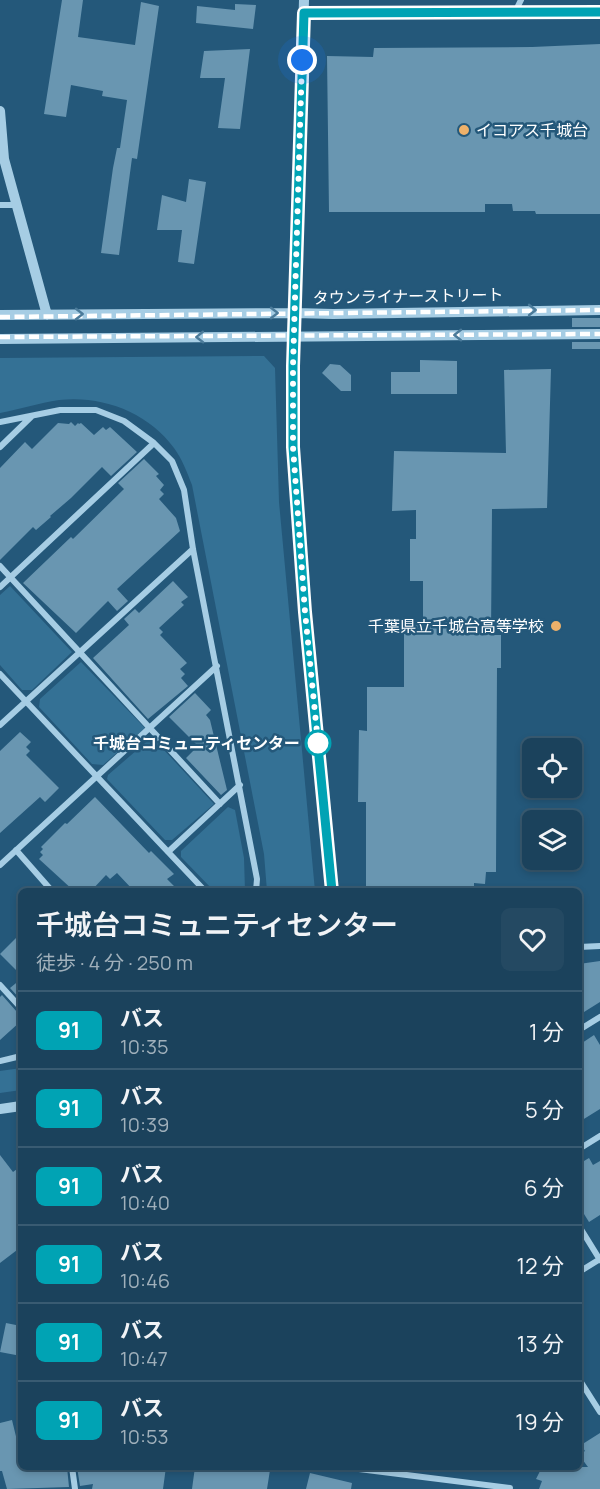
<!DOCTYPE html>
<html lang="ja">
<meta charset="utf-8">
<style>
:root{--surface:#1b425c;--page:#244962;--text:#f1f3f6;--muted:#a0b0bb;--line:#395b72}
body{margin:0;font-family:Manrope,"Noto Sans JP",sans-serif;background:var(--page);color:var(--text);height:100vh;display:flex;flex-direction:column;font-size:22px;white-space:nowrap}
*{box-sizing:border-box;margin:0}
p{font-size:20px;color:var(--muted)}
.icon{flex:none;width:33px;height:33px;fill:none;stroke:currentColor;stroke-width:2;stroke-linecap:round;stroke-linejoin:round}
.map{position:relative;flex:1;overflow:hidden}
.details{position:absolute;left:18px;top:888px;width:564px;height:582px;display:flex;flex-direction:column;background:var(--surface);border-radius:9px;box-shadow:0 3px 9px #0003,0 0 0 2px var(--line)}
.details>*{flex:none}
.badge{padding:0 12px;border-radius:9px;font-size:21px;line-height:39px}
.buttons{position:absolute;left:522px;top:738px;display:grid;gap:12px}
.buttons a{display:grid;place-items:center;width:60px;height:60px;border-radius:9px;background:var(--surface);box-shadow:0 3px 9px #0003,0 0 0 2px var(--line);font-size:30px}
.you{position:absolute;width:30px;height:30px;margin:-15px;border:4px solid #fff;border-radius:50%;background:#1a73e8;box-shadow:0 0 0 9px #1a73e833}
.map>.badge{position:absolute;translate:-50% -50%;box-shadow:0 0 0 3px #fff}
.round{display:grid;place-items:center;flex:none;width:63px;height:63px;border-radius:9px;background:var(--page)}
.overview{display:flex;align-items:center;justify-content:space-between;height:102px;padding:0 18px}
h1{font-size:28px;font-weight:600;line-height:45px}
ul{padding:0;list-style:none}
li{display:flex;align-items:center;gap:18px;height:78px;padding:0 18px;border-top:2px solid var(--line)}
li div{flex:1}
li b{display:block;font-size:22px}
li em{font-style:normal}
li .badge{min-width:66px;font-weight:700;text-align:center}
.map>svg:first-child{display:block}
.green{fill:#347195}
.building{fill:#6996b1}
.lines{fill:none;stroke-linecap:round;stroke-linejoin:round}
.minor{stroke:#a6cde4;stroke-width:6}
.tertiary{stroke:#a6cde4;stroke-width:10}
.rail{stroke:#fff;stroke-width:4.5;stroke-dasharray:10 4.5;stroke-linecap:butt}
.oneway{stroke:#4b7b9a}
.line-casing{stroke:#fff;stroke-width:14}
.line{stroke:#00a3b4;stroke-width:9}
.walk{stroke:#fff;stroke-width:6;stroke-dasharray:0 10.8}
.poi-dot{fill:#eeb16a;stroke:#24587a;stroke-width:2}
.stop-dot{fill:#fff;stroke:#00a3b4;stroke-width:3}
.labels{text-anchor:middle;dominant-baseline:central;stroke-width:5;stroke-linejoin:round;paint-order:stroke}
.poi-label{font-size:16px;fill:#fff;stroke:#24587a;text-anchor:start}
.street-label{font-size:16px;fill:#fff;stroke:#24587a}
.stop-label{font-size:16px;font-weight:bold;fill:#fff;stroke:#24587a;text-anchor:end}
</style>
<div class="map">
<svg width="600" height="1489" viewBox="0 0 600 1489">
<rect width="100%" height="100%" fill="#24587a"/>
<path class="green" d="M264 356 275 368 279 502 315 891H267L264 854 192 485C187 472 182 459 174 448 148 412 102 395 59 400 39 403 20 409 0 413V358Z
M10 586 72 652 32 690H22L0 665V595Z
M81 662 145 728 103 765 92 764 39 707 40 699Z
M152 737 214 804 172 840H165L107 779 108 775Z
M228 807 235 810 244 858 245 891H214L181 857V851Z
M21 1068V1090L0 1093V1071Z"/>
<path class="building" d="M62 0H83L78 37 135 45 141 2 159 6 137 159 132 158 119 255 101 253 113 168 117 148H120L127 100 102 96 103 91 71 85 66 117 44 114Z
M235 4 256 5 253 29 196 23 197 6 235 10Z
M600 44V214H536L535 211H513L512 204H485V212H329L327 56 373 57 374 48 532 47Z
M250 49 240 129 218 128 225 78H200L204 51Z
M189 179 206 182 194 264 178 262 182 230H157L162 195 186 202Z
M572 318H600V327H572Z
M572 342H600V349H572Z
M420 360 457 361V394H391V372H420Z
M330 364 340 365 351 375V391H341L322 373Z
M551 369 547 508 492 509 491 635H501V668H497L496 872H486L485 884 474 883V886H414V889L366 888V802H358L359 730 367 731V687H404V621L423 622V581H410V539H416V510L392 511 394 451 506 453 504 370Z
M71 422 75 426 78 423 79 424 81 423 94 435 103 427 106 430 110 427 137 452 111 476 102 467 71 498 50 516 51 517 36 530 33 527 0 560V468L25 442 32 449 58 423 69 424Z
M144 459 159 474 156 476 164 485 160 490 164 494 159 499 176 518 180 531 117 589 128 601 117 611 108 601 76 633 23 583 71 537 73 539 124 489 118 483Z
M173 581 188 597 181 602 184 605 159 628 163 632 160 635 187 663 180 669 185 674 181 678 188 686 148 719 93 658 129 625 124 619 135 609 139 613Z
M195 693 211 710 206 715 210 720 227 790 221 795 186 758 198 746 169 717Z
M20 732 31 742 26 747 30 751 26 755 59 788 45 802 40 797 0 833V751Z
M95 797 149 853 151 851 174 874 167 879 179 891H134L117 873 110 879 106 875 91 891H74L39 859 43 855 40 852 43 849 41 847 65 823 67 824Z
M21 933V975L0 954Z
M600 961V1002L584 1012 579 1004V964Z
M21 979V1000L10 988Z
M2 995 17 1012 21 1013V1021L0 1040V997Z
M594 1035 600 1045V1109L579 1122V1045Z
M0 1155 13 1172 21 1166V1247L0 1263Z
M589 1158 593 1165 600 1161V1215L589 1222 579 1206V1164Z
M6 1323 21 1326V1356L0 1352Z
M12 1420 21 1457V1467H67L69 1487 7 1489 2 1471H0V1423Z
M600 1433V1489H539L542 1481 536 1479 542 1467H588L579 1455 585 1451 581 1445Z
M77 1467H166L163 1489H92L93 1484 80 1486Z
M195 1467H255L270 1470 267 1489H192Z
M310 1473 352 1483 351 1489H306Z"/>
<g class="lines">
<path class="minor" d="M304 13 600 12
M514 14 521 0
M0 205H17
M0 422 60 410H96L124 421 154 443 172 461 184 490 193 549 257 879 256 891
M0 447 32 416
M0 566 220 804
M0 587 154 443
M0 674 205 891
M0 725 193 549
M16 850 52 891
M168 852 240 785
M0 865 217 666
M579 947 600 946
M0 985 21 1008
M579 1030 600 1017
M0 1061 21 1056
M579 1149 600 1136
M579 1226 600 1260
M579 1272 600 1259
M579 1379 600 1412
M72 1467 75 1489
M343 1467 510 1488 509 1489"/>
<path class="tertiary" d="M304 0 293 366V447L305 612 331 891
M0 111 4 159 47 315
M0 315 296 313 333 314 600 310
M0 339 600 334
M0 1109 21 1106"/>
<path class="rail" d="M0 317 600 310
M0 337 600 334"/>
</g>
<defs><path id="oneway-chevron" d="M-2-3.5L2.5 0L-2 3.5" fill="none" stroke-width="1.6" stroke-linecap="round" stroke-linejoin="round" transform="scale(1.5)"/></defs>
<g class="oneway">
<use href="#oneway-chevron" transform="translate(532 310)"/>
<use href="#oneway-chevron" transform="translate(274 313)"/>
<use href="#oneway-chevron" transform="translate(79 314)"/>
<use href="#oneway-chevron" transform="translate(458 335) rotate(180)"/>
<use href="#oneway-chevron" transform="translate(200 337) rotate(179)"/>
</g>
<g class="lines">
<g class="line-casing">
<path id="line" d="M332 891 305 612 293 447V366L304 13 600 12"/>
</g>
<use href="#line" class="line"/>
<path class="walk" d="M302 60 293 366V447L305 612 318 743"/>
</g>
<g class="poi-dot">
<circle cx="464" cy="130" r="6"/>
<circle cx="556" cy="626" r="6"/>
</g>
<circle class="stop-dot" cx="318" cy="743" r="12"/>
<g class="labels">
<g class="poi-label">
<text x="476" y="130">イコアス千城台</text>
<text x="544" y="626" text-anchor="end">千葉県立千城台高等学校</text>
</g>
<g class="street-label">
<text transform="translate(408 296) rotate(-1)">タウンライナーストリート</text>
</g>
<g class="stop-label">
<text x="300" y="743">千城台コミュニティセンター</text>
</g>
</g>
</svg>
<div class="buttons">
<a><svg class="icon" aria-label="locate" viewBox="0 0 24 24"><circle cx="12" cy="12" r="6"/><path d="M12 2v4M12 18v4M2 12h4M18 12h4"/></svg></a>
<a><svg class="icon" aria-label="layers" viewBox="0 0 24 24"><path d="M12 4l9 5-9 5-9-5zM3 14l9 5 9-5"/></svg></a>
</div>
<div class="you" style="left:302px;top:60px"></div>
<section class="details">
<div class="overview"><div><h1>千城台コミュニティセンター</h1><p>徒歩 · 4 分 · 250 m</p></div><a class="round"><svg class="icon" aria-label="heart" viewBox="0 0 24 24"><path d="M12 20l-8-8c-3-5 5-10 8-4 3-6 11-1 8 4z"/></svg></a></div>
<ul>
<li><span class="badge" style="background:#00a3b4;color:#fff">91</span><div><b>バス</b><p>10:35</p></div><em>1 分</em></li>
<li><span class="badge" style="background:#00a3b4;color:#fff">91</span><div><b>バス</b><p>10:39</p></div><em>5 分</em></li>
<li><span class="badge" style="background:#00a3b4;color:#fff">91</span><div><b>バス</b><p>10:40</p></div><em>6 分</em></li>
<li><span class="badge" style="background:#00a3b4;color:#fff">91</span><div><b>バス</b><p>10:46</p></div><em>12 分</em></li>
<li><span class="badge" style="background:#00a3b4;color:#fff">91</span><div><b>バス</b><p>10:47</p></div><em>13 分</em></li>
<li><span class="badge" style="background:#00a3b4;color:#fff">91</span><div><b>バス</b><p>10:53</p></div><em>19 分</em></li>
</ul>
</section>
</div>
